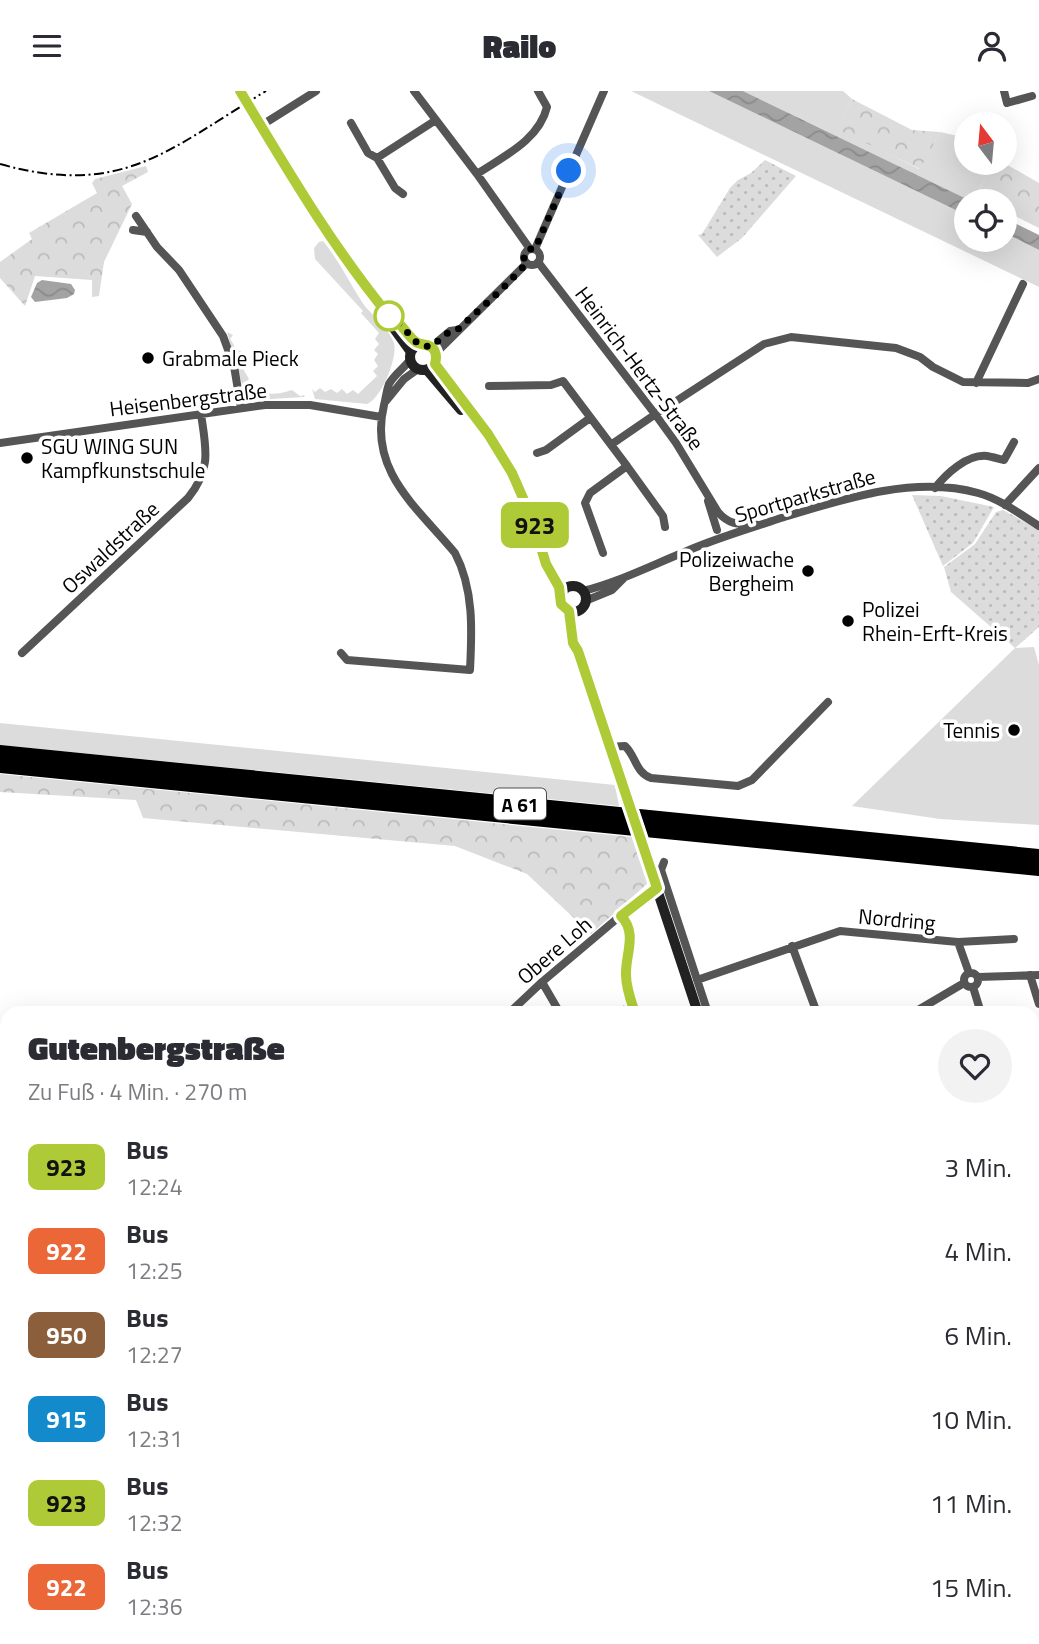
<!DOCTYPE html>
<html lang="de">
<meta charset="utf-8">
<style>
:root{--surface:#fff;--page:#f2f2f3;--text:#2b2b33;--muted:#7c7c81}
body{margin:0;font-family:"Titillium Web",sans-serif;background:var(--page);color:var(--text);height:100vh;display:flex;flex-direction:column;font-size:26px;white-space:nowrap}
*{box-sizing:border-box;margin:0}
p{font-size:23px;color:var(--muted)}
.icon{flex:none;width:38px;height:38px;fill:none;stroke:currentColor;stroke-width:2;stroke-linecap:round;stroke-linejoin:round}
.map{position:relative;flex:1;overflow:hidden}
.sheet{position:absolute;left:0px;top:915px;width:1040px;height:639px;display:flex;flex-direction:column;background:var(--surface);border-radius:21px 21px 0 0;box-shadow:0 7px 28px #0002}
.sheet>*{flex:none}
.badge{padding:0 14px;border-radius:10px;font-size:24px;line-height:46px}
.needle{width:46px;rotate:344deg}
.controls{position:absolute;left:954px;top:21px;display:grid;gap:14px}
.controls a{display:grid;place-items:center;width:63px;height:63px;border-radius:50%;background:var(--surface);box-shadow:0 7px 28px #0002;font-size:35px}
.you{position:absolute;width:35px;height:35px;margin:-18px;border:5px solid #fff;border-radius:50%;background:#1a73e8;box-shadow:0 0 0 10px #1a73e833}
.map>.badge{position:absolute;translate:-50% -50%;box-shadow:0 0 0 4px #fff}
.round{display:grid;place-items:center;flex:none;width:74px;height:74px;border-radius:37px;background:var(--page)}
.head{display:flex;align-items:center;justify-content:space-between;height:119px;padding:0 28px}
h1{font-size:33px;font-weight:800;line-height:52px}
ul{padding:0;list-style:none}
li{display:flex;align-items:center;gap:21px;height:84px;padding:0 28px}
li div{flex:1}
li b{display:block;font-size:26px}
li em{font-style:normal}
li .badge{min-width:77px;font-weight:700;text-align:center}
header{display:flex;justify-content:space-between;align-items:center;height:91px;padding:0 28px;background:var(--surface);font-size:32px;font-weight:800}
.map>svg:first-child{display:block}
.green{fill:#dcdcdc}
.forest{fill:url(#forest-crowns)}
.park{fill:url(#park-dots)}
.water{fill:url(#water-waves)}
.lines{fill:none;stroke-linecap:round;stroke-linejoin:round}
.street{stroke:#555;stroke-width:8}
.secondary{stroke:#222;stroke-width:10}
.highway{stroke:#000;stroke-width:14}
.rail{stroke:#000;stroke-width:2;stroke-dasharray:10 3.5 2 3.5;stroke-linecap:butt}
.line-casing{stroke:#fff;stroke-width:16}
.line{stroke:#aecb37;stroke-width:10}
.walk{stroke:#000;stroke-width:7;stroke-dasharray:0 12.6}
.stop-dot{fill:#fff;stroke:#aecb37;stroke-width:3.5}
.poi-dot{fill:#000;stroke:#fff;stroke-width:2.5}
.labels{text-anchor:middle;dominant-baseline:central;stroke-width:7;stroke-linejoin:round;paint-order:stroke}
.shield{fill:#fff;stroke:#4c4c4c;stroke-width:2}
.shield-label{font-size:19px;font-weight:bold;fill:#000}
.poi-label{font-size:21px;fill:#000;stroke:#fff;text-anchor:start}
.street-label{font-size:21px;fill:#000;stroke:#fff}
</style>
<header><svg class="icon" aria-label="menu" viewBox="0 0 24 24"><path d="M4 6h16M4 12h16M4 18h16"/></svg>Railo<svg class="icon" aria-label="person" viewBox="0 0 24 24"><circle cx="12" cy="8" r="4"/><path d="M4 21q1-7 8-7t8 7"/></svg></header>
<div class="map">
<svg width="1039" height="1553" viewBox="0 0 1039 1553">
<defs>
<pattern id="forest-crowns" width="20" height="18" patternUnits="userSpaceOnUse" patternTransform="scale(1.75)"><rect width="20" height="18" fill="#dcdcdc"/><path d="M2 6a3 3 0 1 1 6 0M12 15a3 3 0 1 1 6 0" fill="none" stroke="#bbb"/></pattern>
<pattern id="park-dots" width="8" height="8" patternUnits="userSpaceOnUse" patternTransform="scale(1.75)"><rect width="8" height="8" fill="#dcdcdc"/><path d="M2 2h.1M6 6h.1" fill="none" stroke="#bbb" stroke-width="1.8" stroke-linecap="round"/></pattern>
<pattern id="water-waves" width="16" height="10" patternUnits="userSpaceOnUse" patternTransform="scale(1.75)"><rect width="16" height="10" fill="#a3a3a3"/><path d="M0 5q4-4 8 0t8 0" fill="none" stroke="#8b8b8b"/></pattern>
</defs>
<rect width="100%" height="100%" fill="#fff"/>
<path class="green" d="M631 0H709L966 124V149H1004L1005 142 1039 159V196Z
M743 0H843L852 8 838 37 919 78 940 41 958 45 966 35V72H1000L983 89 978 107 983 110H971Z
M323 150C339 169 350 193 364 214 373 225 389 238 394 252 398 267 381 308 367 313L315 308 312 298 315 301 320 297 325 301 331 298 337 302 342 298 347 303 353 299 358 303 377 285 373 280 378 275 374 269 378 263 374 259 379 253 375 248 379 242 361 222 363 220 315 168 314 157 319 151Z
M227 241 233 244 230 248 237 259 241 260 242 276 249 288 246 291C260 305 275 305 292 299L300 305 305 304 304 306 254 309 245 304Z
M1034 556 1039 574V734L940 728 852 715 1015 557Z
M0 632 615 694 619 715 0 654Z"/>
<path class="forest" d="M852 8 912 39 940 41 920 78 837 38Z
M1000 72H1004L1039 92V137L1005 120 1004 110H983L978 108 983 89Z
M146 75 148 81 122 95 132 113 104 171 99 205 92 206V189L35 185 25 215 0 187V171L32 148 29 142 97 102 92 92 95 88Z
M0 683 632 746 648 792 591 843 527 783 455 755 143 727 136 709 0 701Z"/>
<path class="park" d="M765 69 796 85 742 147 717 166 698 144 702 143 730 97 738 89 751 82Z
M912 404 941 405 994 416 973 452 943 475Z
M1003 419 1039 439V536L1015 557 951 501 944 476 975 453 996 421Z"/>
<path class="water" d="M709 0H743L971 110H966V124Z
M1004 127 1039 144V159L1005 142Z
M42 189 71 193 75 199 74 203 67 207 35 211 31 206 37 192Z"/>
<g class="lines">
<path class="street" d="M414 0 477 83 530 158
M1004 0 1007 12 1032 5
M351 32 368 62 377 67
M262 34 316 0
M477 83C504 65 539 49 547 16L538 0
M403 103 395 97 377 67 436 29
M136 125 157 156 179 179 223 245 234 275 241 317
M133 139 147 141
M524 166a8 8 0 1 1 16 0a8 8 0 1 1-16 0Z
M535 158 604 0
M538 171 655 323 676 352 718 421C729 434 738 433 755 433
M431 256 450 240 457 239
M436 262 527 172
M976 292 1023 193
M489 295 551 294 563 290 627 375 590 402 585 412 603 462
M386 310 404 288 418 278
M667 316 764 253 791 246 896 257 920 266 933 276 963 291 1028 292 1039 288
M0 352 265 314H310L381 326
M612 353 663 318
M537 362 546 359 590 327
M627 375 663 425 665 436
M935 397C946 383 967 363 987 365 993 366 999 368 1004 369L1014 351
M708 410 717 439
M1005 414 1039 377
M583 500C619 491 652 474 687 460 717 447 748 438 778 428 840 409 913 384 978 402 1000 408 1020 423 1039 435
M585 510 612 499 623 488
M22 562 188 407C212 377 206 358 201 323
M341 562 347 569 470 579C472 540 474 498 455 462 417 416 368 380 384 314 386 307 386 301 389 293 394 284 404 277 410 269
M609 656 625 655C636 665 635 681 651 687L738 695 752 689 828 611
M664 771 661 779 708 922
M621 825C638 842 626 864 626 884 626 897 631 910 635 922
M958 851 1014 848
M792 855 817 922
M964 889a7 7 0 1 1 14 0a7 7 0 1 1-14 0Z
M1030 884 1039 913
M978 886 1039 884
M697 889 840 840 958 851 969 882
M542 891 560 922
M973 896 981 922
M509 922 542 891 645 804 657 797
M617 922 633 915
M913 922 964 892
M1032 1005 1039 1002
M1032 1063 1039 1083
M1032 1165 1039 1162
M1032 1242 1039 1240"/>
<path class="secondary" d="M240 0C287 78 333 156 391 227L390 232 411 261
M399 232 420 254
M410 266a13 13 0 1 1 26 0a13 13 0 1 1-26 0Z
M435 273 488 343 512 382 533 430 546 473 556 489 561 503
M427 279 461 319
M560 508a13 13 0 1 1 26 0a13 13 0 1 1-26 0Z
M569 520 573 552 578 560 698 922
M1032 1412 1039 1413
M209 1553 225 1547"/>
<path class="highway" d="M0 661 1039 765
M0 675 1039 778"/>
<path class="rail" d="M0 73C122 107 168 59 266 0"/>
</g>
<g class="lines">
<g class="line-casing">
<path id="line" d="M240 0C287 78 333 157 391 227 402 231 406 244 416 251 422 255 432 252 435 261 437 266 436 268 435 273L488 343 512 382 533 430 546 473 559 496 561 513 569 520 573 552 578 560 657 797 621 825C638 842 625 864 626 884 626 897 631 910 635 922"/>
</g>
<use href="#line" class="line"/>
<path class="walk" d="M389 225 395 228 419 254 431 256 450 240 457 239 500 200 527 172 524 167 525 161 530 158H535L569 80"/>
</g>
<circle class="stop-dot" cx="389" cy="225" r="14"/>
<g class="poi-dot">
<circle cx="148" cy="267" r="7"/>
<circle cx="27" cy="367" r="7"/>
<circle cx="808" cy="480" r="7"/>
<circle cx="848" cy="530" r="7"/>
<circle cx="1014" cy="639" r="7"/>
</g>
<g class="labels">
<rect class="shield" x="494" y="697.5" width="52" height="31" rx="5"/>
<g class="shield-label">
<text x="520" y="713">A 61</text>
</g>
<g class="poi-label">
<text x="162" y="267">Grabmale Pieck</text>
<text x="41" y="355">SGU WING SUN<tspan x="41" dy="24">Kampfkunstschule</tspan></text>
<text x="794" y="468" text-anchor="end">Polizeiwache<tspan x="794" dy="24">Bergheim</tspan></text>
<text x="862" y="518">Polizei<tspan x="862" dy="24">Rhein-Erft-Kreis</tspan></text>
<text x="1000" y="639" text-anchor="end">Tennis</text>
</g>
<g class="street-label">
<text transform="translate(640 277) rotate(53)">Heinrich-Hertz-Straße</text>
<text transform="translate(188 308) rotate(-7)">Heisenbergstraße</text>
<text transform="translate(805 404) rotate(-16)">Sportparkstraße</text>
<text transform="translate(110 456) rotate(-43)">Oswaldstraße</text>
<text transform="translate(897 828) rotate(5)">Nordring</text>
<text transform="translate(554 859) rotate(-41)">Obere Loh</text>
</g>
</g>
</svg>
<div class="controls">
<a><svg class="needle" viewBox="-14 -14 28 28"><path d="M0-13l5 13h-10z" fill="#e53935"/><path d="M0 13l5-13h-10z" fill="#7c7c81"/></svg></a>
<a><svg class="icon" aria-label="locate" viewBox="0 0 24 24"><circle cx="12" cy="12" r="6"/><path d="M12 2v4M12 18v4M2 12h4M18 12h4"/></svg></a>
</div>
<div class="you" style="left:569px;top:80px"></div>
<b class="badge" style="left:535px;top:434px;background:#aecb37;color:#111">923</b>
<section class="sheet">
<div class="head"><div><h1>Gutenbergstraße</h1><p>Zu Fuß · 4 Min. · 270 m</p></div><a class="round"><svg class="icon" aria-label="heart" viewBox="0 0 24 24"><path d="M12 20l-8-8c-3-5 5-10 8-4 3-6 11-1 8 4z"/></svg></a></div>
<ul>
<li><span class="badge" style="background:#aecb37;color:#111">923</span><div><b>Bus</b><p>12:24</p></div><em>3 Min.</em></li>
<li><span class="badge" style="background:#ec6738;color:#fff">922</span><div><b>Bus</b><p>12:25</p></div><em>4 Min.</em></li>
<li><span class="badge" style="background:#8b5e3c;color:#fff">950</span><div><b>Bus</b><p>12:27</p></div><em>6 Min.</em></li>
<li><span class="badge" style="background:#128acb;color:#fff">915</span><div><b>Bus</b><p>12:31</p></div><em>10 Min.</em></li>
<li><span class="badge" style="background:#aecb37;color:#111">923</span><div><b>Bus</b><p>12:32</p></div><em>11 Min.</em></li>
<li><span class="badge" style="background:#ec6738;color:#fff">922</span><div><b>Bus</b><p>12:36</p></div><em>15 Min.</em></li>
</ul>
</section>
</div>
